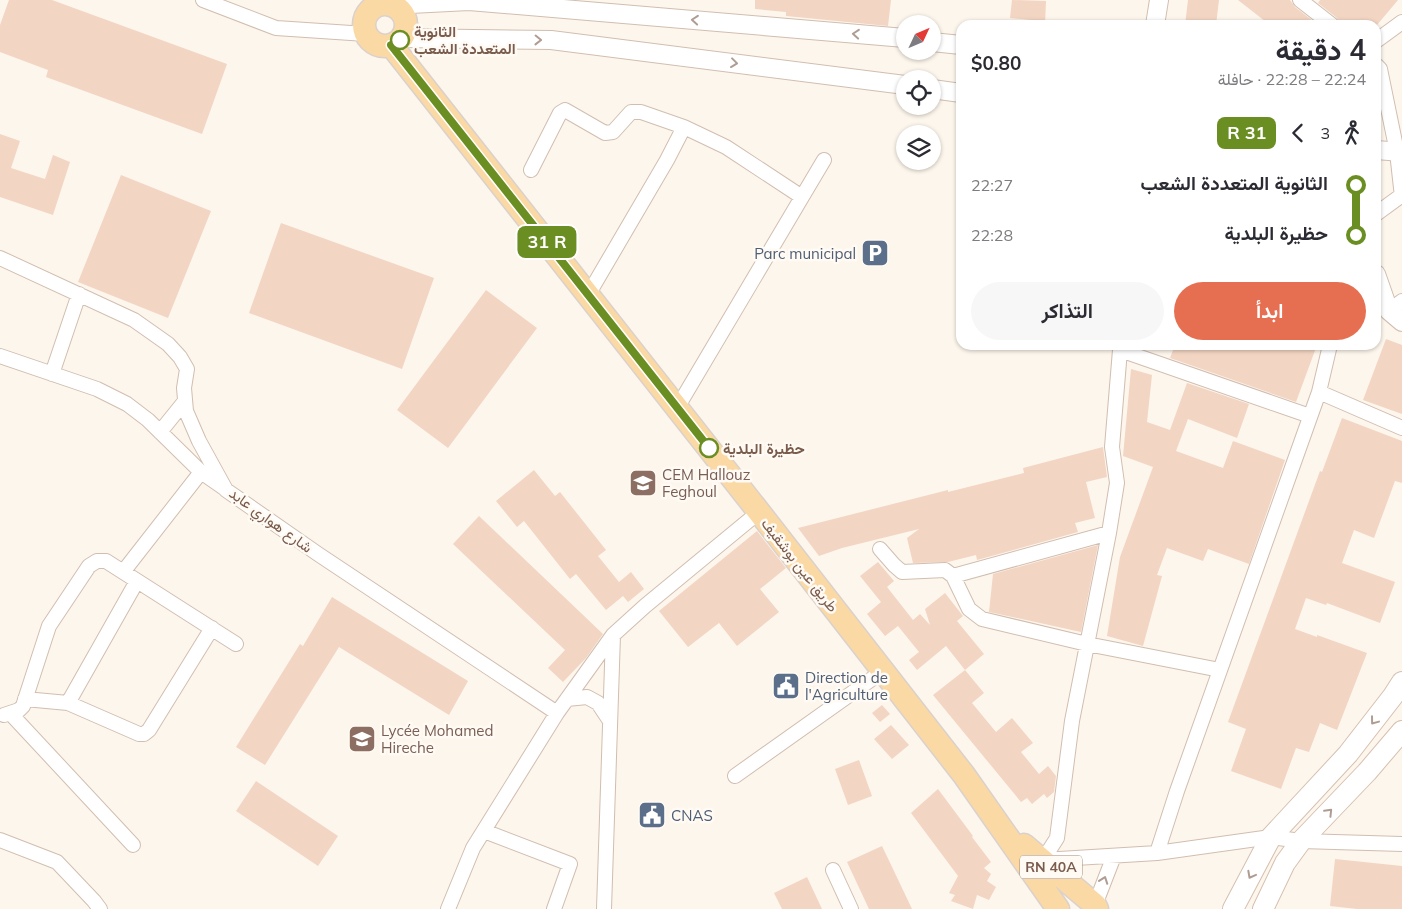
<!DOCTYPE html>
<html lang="ar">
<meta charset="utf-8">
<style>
:root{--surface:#fff;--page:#f7f7f7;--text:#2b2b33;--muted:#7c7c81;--accent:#e76f51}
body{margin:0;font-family:Mulish,Vazirmatn,sans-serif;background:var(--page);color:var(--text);direction:rtl;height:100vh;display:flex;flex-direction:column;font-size:19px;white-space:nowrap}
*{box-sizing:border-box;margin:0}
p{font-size:16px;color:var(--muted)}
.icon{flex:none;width:28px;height:28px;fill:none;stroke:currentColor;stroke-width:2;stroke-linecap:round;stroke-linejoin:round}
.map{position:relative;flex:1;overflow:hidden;direction:ltr}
.side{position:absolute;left:956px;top:20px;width:425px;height:330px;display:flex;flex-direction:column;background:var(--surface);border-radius:15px;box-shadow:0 1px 4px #0004;direction:rtl}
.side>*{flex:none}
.badge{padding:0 10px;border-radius:8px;font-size:18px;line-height:32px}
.needle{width:32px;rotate:46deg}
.fabs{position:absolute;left:896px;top:15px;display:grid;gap:10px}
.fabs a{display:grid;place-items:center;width:45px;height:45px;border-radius:50%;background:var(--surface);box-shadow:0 1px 4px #0004;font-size:25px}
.map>.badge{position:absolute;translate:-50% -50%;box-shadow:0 0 0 2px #fff}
.legs{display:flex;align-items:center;gap:8px;height:55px;padding:0 15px;font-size:16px}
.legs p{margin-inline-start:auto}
.head{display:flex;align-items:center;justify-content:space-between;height:85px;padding:0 15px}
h1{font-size:28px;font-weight:700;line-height:38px}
.primary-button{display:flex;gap:10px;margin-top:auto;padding:10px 15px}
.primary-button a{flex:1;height:58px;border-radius:30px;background:var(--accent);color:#fff;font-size:20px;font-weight:700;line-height:58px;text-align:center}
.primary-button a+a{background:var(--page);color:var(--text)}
ul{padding:0 15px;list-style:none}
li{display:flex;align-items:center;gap:18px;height:50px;font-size:19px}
li i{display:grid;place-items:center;width:8px;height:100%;margin:0 6px;background:currentColor}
li i::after{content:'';width:12px;height:12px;margin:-6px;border:4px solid;border-radius:50%;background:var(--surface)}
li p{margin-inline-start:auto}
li:first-child i{background:linear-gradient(#0000 50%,currentColor 0)}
li:last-child i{background:linear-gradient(currentColor 50%,#0000 0)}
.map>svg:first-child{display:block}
.building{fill:#f3d5c3}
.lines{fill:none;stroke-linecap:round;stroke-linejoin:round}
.minor-casing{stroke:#d1beb0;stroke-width:16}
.tertiary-casing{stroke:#d1beb0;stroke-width:20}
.secondary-casing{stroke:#d6c0b0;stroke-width:22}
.primary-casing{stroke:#dad1cd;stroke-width:25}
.minor{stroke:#fff;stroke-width:14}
.tertiary{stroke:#fff;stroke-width:18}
.secondary{stroke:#fff;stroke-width:20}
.primary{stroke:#fbd9a5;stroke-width:22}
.oneway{stroke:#af9d94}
.line-1-casing{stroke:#fff;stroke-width:11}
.line-1{stroke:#6b8e23;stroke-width:8}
.stop-1-dot{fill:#fff;stroke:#6b8e23;stroke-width:2.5}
.labels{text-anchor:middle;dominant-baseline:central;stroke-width:5;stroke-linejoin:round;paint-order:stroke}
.shield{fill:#fffaf3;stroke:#a28b7f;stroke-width:1}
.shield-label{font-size:14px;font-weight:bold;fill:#7a5c4d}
.stop-label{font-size:15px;font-weight:bold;fill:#7a5c4d;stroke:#fffaf3;text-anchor:start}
.service-label{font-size:15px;fill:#4e5e75;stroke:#fffaf3;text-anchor:start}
.education-label{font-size:15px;fill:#785e54;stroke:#fffaf3;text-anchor:start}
.street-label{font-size:15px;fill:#7a5c4d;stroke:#fffaf3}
</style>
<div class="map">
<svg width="1402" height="909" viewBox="0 0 1402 909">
<rect width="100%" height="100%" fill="#fdf6ec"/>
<path class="building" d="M9 0H52L227 64 202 134 46 77 48 70 0 52V25Z
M755 0H891L888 26 786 16V12L755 9Z
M1012 0 1046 1 1045 25H1031V20L1010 18Z
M1188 0H1219L1216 25H1185Z
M1238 0H1290L1295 7 1318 25H1270Z
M1320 0H1398L1377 25H1341L1337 18 1318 3Z
M0 134 20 141 11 168 45 179 53 155 70 162 53 215 0 197Z
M121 175 211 211 168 318 78 282Z
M281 223 434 278 402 369 249 313Z
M486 290 537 328 448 448 397 410Z
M1386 339 1402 345V414L1363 400Z
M1175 345H1317L1296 402 1170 358Z
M1131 369 1152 375 1147 422 1170 430 1187 383 1249 404 1237 438 1188 419 1176 451 1223 468 1233 441 1285 460 1249 564 1208 549 1203 561 1167 548 1157 575 1162 576 1143 646 1107 636 1120 557 1153 467 1123 456Z
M1342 418 1402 441V483L1395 481 1374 538 1354 530 1342 563 1395 582 1380 623 1327 603 1326 605 1306 598 1295 629 1317 637V635L1367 653 1337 730 1320 723 1309 752 1296 748 1281 789 1231 771 1246 729 1228 722 1320 471 1322 472Z
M1103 447 1107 477 1086 482 1095 518 1075 523 1078 532 977 560 976 555 948 562 913 563 907 538 919 529 842 548 819 556 798 528 948 490V492L1024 473 1023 468Z
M534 470 555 496 560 492 606 550 598 556 619 582 631 572 644 589 628 602 623 596 606 610 576 574 570 579 524 521 517 527 496 501Z
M479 516 603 634 586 658 563 682 548 668 565 650 453 544Z
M757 531 786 568 760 589 779 612 737 646 719 623 688 647 659 611Z
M1098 545 1081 632 989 612 993 574Z
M878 562 894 581 887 587 913 620 920 614 930 625 925 609 945 593 963 616 957 621 984 654 965 670 946 646 917 670 909 660 919 652 898 626 885 636 867 614 881 602 860 576Z
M332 597 468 681 449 715 339 647 265 765 236 747 300 644 303 646Z
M965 670 984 693 972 703 996 732 1012 718 1033 743 1021 752 1039 774 1048 766 1056 776 1054 792 1047 798 1044 794 1032 804 1027 798 1021 802 933 695Z
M882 705 890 714 880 722 872 713Z
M891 725 909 745 892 759 874 739Z
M859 760 872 796 848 805 835 769Z
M256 781 338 836 318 866 236 811Z
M938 789 973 836 972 837 991 862 984 868 991 874 987 881 996 887 989 900 977 895 973 909 951 901 955 895 949 893 958 876 911 813Z
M882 846 893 869 912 909H869L847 862Z
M1335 859 1402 866V909H1357L1330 906Z
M807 877 822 909H782L774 893Z"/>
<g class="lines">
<g class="minor-casing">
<path id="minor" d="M203 0 276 28 366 34
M1300 0 1332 25
M1376 41 1402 22
M1376 65 1380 69 1397 152 1402 197
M531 170 560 113 565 110 605 133 613 132 631 112H641L684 127
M802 197 824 160
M1376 214 1402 195
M0 258 134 320 168 344 180 357 187 369 184 388 186 411 199 441 226 490 318 554 557 713
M588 295 667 160 684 127 726 147 802 197 677 408
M1389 311 1402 301
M0 356 97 389 127 404 148 420 201 472 224 488
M52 374 79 294
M1319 392 1402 428
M160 432 185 401
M880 549 894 565 902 572 945 570 953 576 969 609 982 619 1087 644 1220 670
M123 572 201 472
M953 576 1109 533
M25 699 68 703 139 734H144L149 730 212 628
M567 699 587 697 598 703 610 721
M68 703 137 581
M10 713 133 845
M4 715 19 710 23 706 49 626 89 566 97 561H106L236 644
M735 776 883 671
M484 831 570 864 554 909
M0 840 57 862 94 901 100 909
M1157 853 1177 791 1319 392 1330 345
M1043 860 1057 838 1072 721 1109 533 1117 483 1112 447 1120 350 1310 416
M1043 860 1157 853 1271 837 1301 841 1402 844
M833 870 851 909
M1095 905 1114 856
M448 909 473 848 557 713 613 635 645 606 759 512
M604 909 613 635"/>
</g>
<g class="tertiary-casing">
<path id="tertiary" d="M391 5 469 1 905 38
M1155 25 1159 0
M402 38 551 40 905 85
M932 42 961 45
M932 89 961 93
M1376 150 1402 152
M1376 274 1389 311 1402 322"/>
</g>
<g class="secondary-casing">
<path id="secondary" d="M1233 909 1271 837 1348 754 1393 696 1402 682
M1263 909 1285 863 1301 841 1367 772 1402 731"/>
</g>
<g class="primary-casing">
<path id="primary" d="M364 25a21 21 0 1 1 42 0a21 21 0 1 1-42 0Z
M391 45 759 512 964 775 1058 909
M1024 845 1095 905 1097 909"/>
</g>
<use href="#minor" class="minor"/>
<use href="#tertiary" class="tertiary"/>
<use href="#secondary" class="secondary"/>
<use href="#primary" class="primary"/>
</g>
<defs><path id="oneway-chevron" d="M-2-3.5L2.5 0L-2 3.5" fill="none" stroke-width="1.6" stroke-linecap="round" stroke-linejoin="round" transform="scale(1.25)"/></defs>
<g class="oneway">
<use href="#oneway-chevron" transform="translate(695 20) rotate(-175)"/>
<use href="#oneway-chevron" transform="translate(856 34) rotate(-175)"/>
<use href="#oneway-chevron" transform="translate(538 40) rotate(1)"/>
<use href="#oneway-chevron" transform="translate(734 63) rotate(7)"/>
<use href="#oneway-chevron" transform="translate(1374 721) rotate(127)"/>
<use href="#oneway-chevron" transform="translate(1329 812) rotate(-46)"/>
<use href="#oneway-chevron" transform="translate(1251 875) rotate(118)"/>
<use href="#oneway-chevron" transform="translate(1104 880) rotate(-70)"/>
</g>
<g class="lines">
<g class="line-1-casing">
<path id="line-1" d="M400 40 397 43 391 45 709 448"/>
</g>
<use href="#line-1" class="line-1"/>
</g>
<defs>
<g id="parking-square" transform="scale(1.4375)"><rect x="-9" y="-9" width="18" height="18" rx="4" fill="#5c6f8a" stroke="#fffaf3"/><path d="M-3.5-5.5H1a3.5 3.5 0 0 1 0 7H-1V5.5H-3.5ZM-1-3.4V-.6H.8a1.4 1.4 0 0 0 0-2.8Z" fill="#fff"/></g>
<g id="school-square" transform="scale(1.4375)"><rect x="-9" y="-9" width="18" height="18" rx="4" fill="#8d6e63" stroke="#fffaf3"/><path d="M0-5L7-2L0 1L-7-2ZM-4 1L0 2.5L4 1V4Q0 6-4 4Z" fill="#fff"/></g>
<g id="civic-square" transform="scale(1.4375)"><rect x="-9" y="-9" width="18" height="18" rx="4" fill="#5c6f8a" stroke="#fffaf3"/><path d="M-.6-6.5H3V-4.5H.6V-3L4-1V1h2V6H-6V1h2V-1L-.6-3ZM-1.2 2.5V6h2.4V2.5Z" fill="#fff"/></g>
</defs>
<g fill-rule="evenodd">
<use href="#parking-square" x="875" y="253"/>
<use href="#school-square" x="643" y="483"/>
<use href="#civic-square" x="786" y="686"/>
<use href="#school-square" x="362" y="739"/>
<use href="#civic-square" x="652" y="815"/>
</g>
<g class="stop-1-dot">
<circle cx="400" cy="40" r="9"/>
<circle cx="709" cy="448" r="9"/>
</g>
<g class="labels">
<rect class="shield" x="1020" y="855.5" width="62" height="23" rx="4"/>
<g class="shield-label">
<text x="1051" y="867">RN 40A</text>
</g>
<g class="stop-label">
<text x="414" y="31">الثانوية<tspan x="414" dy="17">المتعددة الشعب</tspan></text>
<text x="723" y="448">حظيرة البلدية</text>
</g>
<g class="service-label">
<text x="856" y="253" text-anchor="end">Parc municipal</text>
<text x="805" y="677">Direction de<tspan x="805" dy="17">l'Agriculture</tspan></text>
<text x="671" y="815">CNAS</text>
</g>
<g class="education-label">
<text x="662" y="474">CEM Hallouz<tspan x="662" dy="17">Feghoul</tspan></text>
<text x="381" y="730">Lycée Mohamed<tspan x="381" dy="17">Hireche</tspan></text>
</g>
<g class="street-label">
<text transform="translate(271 520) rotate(36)">شارع هواري عابد</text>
<text transform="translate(800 565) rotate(52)">طريق عين بوشقيف</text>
</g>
</g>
</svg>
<div class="fabs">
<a><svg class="needle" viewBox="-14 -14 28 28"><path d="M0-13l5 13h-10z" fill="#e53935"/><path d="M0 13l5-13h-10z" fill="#7c7c81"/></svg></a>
<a><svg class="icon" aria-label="locate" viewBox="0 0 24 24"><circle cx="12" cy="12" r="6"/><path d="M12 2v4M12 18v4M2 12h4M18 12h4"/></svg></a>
<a><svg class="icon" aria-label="layers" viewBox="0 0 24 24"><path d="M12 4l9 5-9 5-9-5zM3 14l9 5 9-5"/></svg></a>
</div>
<b class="badge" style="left:547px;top:242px;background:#6b8e23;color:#fff">31 R</b>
<section class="side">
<div class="head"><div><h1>4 دقيقة</h1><p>22:24 – 22:28 · حافلة</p></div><b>$0.80</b></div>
<div class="legs"><svg class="icon" aria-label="walk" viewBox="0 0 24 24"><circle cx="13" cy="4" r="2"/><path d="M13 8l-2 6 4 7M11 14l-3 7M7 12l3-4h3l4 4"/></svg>3<svg class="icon" aria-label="back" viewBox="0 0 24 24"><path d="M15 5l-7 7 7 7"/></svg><b class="badge" style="background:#6b8e23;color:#fff">31 R</b></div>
<ul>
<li><i style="color:#6b8e23"></i><b>الثانوية المتعددة الشعب</b><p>22:27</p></li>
<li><i style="color:#6b8e23"></i><b>حظيرة البلدية</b><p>22:28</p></li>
</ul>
<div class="primary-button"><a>ابدأ</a><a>التذاكر</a></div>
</section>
</div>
